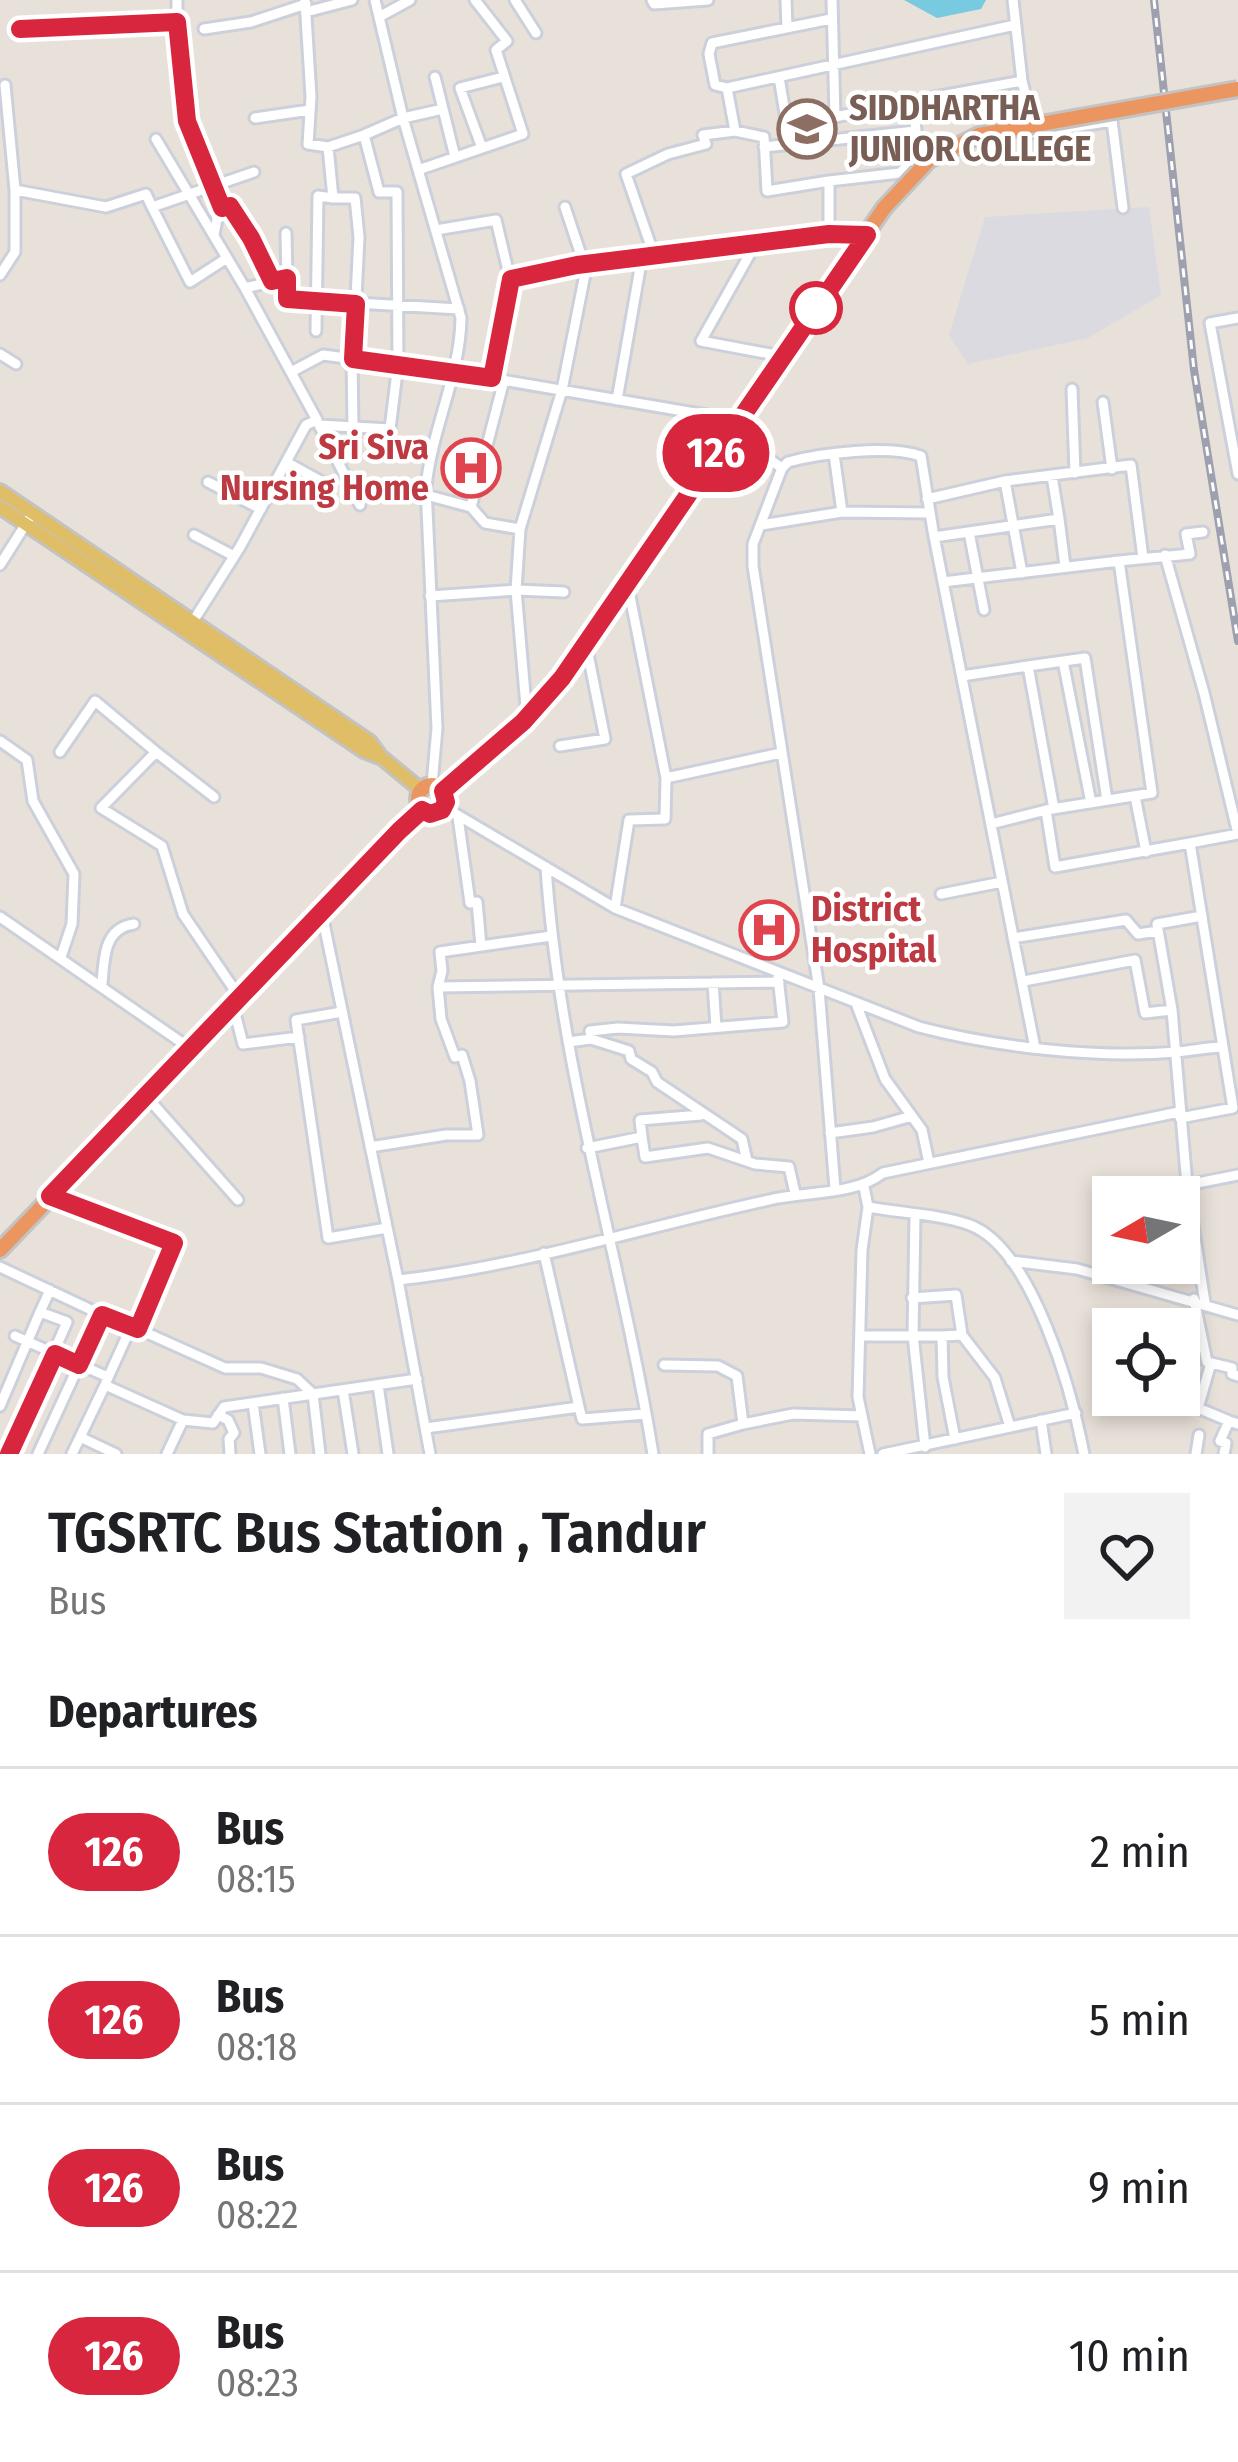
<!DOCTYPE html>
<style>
:root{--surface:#fff;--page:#f2f2f2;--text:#202124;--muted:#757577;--line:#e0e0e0}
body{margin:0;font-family:"Fira Sans Condensed",sans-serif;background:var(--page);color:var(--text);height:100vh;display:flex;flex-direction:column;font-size:45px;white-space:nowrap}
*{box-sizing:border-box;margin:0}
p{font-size:39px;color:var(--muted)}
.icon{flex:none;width:66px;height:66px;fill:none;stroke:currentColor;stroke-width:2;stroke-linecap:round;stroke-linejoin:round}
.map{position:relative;height:1454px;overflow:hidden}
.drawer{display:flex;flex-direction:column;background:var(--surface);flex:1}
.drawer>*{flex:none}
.badge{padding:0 24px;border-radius:39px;font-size:42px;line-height:78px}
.needle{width:78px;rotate:261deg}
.fabs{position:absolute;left:1092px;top:1176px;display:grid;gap:24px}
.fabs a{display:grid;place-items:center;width:108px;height:108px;border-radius:0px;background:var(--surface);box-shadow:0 6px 18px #0003;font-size:60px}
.map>.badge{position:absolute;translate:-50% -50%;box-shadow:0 0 0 6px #fff}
h2{padding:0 48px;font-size:45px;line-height:108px}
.round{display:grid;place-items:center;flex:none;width:126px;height:126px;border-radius:0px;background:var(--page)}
.overview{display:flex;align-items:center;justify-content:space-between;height:204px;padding:0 48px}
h1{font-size:57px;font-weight:600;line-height:90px}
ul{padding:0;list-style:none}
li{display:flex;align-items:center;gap:36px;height:168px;padding:0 48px;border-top:3px solid var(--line)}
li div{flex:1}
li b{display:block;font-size:45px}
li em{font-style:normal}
li .badge{min-width:132px;font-weight:700;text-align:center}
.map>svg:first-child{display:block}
.industrial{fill:#dbdae1}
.water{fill:#77cae0}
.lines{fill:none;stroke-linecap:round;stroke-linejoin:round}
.minor-casing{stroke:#ccd0da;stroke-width:15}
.major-casing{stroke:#c3c3c3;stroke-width:18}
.highway-casing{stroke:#c3c3c3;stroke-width:20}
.minor{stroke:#fff;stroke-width:9}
.major{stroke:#e0bd67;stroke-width:12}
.highway{stroke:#eb9561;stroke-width:14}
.rail-casing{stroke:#9da1af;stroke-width:8}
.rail{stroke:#fff;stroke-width:3;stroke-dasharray:9;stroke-linecap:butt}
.highway-bridge-casing{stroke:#c3c3c3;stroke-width:20;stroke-linecap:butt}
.highway-bridge{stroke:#eb9561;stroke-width:14}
.line-casing{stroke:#fff;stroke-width:27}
.line{stroke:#d7263d;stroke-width:18}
.stop-dot{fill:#fff;stroke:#d7263d;stroke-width:6}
.labels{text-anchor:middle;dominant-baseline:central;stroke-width:9;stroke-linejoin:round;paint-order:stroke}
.education-label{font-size:36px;font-weight:bold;fill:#785e54;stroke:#fff;text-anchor:start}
.health-label{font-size:36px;font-weight:bold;fill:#be3a42;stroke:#fff;text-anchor:end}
</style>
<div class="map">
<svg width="1238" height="1454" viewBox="0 0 1238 1454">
<rect width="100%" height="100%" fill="#e8e1d9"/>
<path class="industrial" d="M1149 207 1161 295 1088 338 968 364 949 335 985 217Z"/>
<path class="water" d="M904 0H986L981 9 937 18Z"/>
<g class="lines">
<g class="minor-casing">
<path id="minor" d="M305 0 311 97 308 144 328 147 364 135 379 192H397L398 364 390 429 319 425
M375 0 403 118 461 318C460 376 432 428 426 487L437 728 432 785
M515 0 536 33
M652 0 654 4 708 0
M786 0 787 28
M832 0 835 117 913 101 916 131
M1013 0 1022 81 1035 133 1112 121 1123 208
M306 12 352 0
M379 17 410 0
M177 22 186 121 222 207
M20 29 177 22V0
M204 29 251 22 306 4
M435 77 455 157
M779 77 790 144
M727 88 715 85 709 54 712 43 831 19
M913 101 1022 81
M255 118 310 110
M735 131 727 88 1015 25
M364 135 403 118 443 109
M156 139 245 288 317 420 306 425 240 547 192 623
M328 147 333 198H355L359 237 353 359
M764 147 916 131 921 153 900 173 829 181
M482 148 460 88 503 77
M418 170 523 134 496 50 507 41 475 0
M15 190 106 207 146 194 152 207 254 172
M152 207 190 282 227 258
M565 207 584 264
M436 230 496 220 510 279 654 255 829 234 867 235
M286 233 287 278
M214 235 219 208 229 206 251 238 272 281
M756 243 701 341 781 356
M654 255 626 174 668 154 706 144 703 135 735 131 764 137 767 191 829 181V234
M0 275 15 252V190L5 85
M245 288 287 278V299L459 309
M1238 318 1210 323 1238 474
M316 331 318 196 333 198
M0 354 16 364
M352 359 353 426
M291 372 323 355 455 372 736 420
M492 378 510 279
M1072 389 1075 473
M617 400 642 257
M1103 402 1112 469
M319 425 360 505
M729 432 782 468
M834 454 842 512 930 513
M286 462 326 484
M1052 476 1059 519
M1005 481 1022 573
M208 482 261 509
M426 495 471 507 504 380
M927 499 1005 481 1131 465 1143 558
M471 507 485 523 520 529
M761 525 842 512
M969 532 984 610
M194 535 234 556
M934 537 1059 519 1065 566
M1165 555 1204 693 1238 834 1190 843 1223 1047
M1119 561 1190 554 1186 534 1203 532
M0 565 29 519
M943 582 1119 561 1152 793 1046 810
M628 586 666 778 781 753
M430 596 516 590 520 529 562 390 587 264
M1063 661 1091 803
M1028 666 1085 658 1107 800
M962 676 1028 666 1054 809
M527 718 516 590 564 592
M0 741 27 760 33 801 74 874 72 924 61 957
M560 746 605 739 586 644
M60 752 95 701 156 752
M1135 796 1146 852
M214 797 156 752 101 808 162 846 183 914 240 998
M444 807 615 908 919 1027C995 1047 1098 1059 1177 1052 1192 1051 1207 1047 1223 1047L1233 1108 1180 1118
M458 817 470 903 477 902 481 946
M991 824 1046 810 1055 867 1190 843
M546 867C559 1067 621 1257 653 1454
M941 894 1002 882
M615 908 629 820 665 819 666 778
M322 914 398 1280C520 1267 648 1226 769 1200 806 1191 853 1196 883 1173L1179 1112
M0 917 191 1049
M551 936 440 952 442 971 438 987 779 982
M1013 938 1126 920 1138 934 1158 931
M1024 981 1135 960 1145 1013 1172 1010 1187 1185 1205 1303
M713 983 716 1027
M102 984C104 958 104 928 134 924
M233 1006 243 1044 299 1037
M857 1006 885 1079 922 1130 929 1163
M1172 1010 1157 924 1202 916
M342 1012 296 1020 328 1238 387 1228
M591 1039 590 1031 618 1028 674 1031 783 1022 778 977
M568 1042 591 1039 629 1051 631 1059 652 1072 657 1082 742 1139 747 1161
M146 1096 238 1200
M830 1133 873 1127 912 1116
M642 1137 640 1120 701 1115
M370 1147 446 1135H478L470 1081 462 1055 455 1057 441 1019 438 987
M587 1148 642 1137 645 1157 708 1148 755 1164 789 1167 795 1193
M1187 1185 1238 1175
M864 1187 868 1207 862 1250 858 1397 870 1454
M835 1189 819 989 753 566V544L782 468 788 462C821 453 889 445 921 456L933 531 1035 1048
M50 1196 174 1243 138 1329 225 1368H261L297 1379 313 1394 320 1454
M1122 1197 1188 1188
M868 1207C900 1213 939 1214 970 1225 1033 1249 1072 1393 1084 1454
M915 1216 913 1335 925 1447
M544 1253 579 1407
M1011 1261 1077 1269 1238 1315
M1127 1263 1129 1282
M0 1267 102 1315
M398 1280 430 1454
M912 1298 956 1295 962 1335 942 1336
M1194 1299 1207 1362 1232 1368V1374L1238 1376
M962 1335 995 1378 1010 1427
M15 1336 108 1377
M862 1336H942L943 1377 955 1439
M1211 1363 1198 1408 1229 1421
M664 1365 718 1366 737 1376 743 1424 793 1414 862 1416
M106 1382 131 1327
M378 1385 388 1454
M343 1390 353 1454
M283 1398 290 1454
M253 1403 260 1454
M0 1406 40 1312
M218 1415 228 1420 234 1433 229 1439 230 1454
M1041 1420 1046 1454
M426 1428 579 1407 582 1419 646 1414
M80 1437 116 1454
M9 1454 67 1322 40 1312 50 1290
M38 1454 102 1315 138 1329
M72 1454 105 1385 183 1420
M167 1454 183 1420 213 1423 224 1407 417 1379
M708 1454V1434L743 1424
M883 1454 1076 1413
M1196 1454 1199 1435
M1224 1454 1226 1443 1220 1441 1229 1421 1238 1424"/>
</g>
<g class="major-casing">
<path id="major" d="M0 491 370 742 381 757 421 790
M0 507 364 751 380 757"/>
</g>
<g class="highway-casing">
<path id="highway" d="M418 799a14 14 0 1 1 28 0a14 14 0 1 1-28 0Z
M443 791 523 722 563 678 884 208
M0 1250 422 810"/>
</g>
<use href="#minor" class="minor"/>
<use href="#major" class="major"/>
<use href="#highway" class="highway"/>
<g class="rail-casing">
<path id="rail" d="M1154 0 1194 370 1238 641"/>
</g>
<use href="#rail" class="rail"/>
<g class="highway-bridge-casing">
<path id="highway-bridge" d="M884 208 929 160 979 135 1238 89"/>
</g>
<use href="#highway-bridge" class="highway-bridge"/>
</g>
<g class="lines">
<g class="line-casing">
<path id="line" d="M9 1454 55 1354 79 1365 102 1315 138 1329 174 1243 50 1196 399 831 422 810 430 814 442 810 446 802 443 791 523 722 562 678 867 235 829 234 577 265 511 279 492 378 353 359 356 304 287 299V278L272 281 251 238 230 206 222 208 187 121 177 22 20 29"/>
</g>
<use href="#line" class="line"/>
</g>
<defs>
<g id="university-ring" transform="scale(3)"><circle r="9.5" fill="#fff" stroke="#8d6e63" stroke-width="1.5"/><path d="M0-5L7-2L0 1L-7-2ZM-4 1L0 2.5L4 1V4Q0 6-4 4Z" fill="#8d6e63"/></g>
<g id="hospital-ring" transform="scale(3)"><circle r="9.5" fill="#fff" stroke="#e0444e" stroke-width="1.5"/><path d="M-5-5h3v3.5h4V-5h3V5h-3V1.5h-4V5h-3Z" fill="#e0444e"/></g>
</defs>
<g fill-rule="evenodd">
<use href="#university-ring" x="807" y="129"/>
<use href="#hospital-ring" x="471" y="468"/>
<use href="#hospital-ring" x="769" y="930"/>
</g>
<circle class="stop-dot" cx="816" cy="308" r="24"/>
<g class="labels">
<g class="education-label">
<text x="849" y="108">SIDDHARTHA<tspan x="849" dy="41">JUNIOR COLLEGE</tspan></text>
</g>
<g class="health-label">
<text x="429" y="447">Sri Siva<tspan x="429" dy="41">Nursing Home</tspan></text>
<text x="811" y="909" text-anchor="start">District<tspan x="811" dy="41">Hospital</tspan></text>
</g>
</g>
</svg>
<div class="fabs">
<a><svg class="needle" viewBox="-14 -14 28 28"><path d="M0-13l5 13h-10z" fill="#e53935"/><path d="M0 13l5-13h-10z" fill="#757577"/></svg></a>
<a><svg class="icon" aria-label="locate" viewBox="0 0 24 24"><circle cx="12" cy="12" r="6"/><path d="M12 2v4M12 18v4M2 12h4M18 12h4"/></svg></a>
</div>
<b class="badge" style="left:716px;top:453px;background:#d7263d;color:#fff">126</b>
</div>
<section class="drawer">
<div class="overview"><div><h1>TGSRTC Bus Station , Tandur</h1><p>Bus</p></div><a class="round"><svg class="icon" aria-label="heart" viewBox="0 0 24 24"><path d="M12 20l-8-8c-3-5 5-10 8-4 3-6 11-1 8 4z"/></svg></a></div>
<h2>Departures</h2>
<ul>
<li><span class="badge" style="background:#d7263d;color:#fff">126</span><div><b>Bus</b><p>08:15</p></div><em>2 min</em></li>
<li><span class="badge" style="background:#d7263d;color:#fff">126</span><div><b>Bus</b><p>08:18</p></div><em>5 min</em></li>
<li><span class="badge" style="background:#d7263d;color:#fff">126</span><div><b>Bus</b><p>08:22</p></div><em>9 min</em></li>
<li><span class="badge" style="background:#d7263d;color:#fff">126</span><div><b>Bus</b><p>08:23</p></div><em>10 min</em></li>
</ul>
</section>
